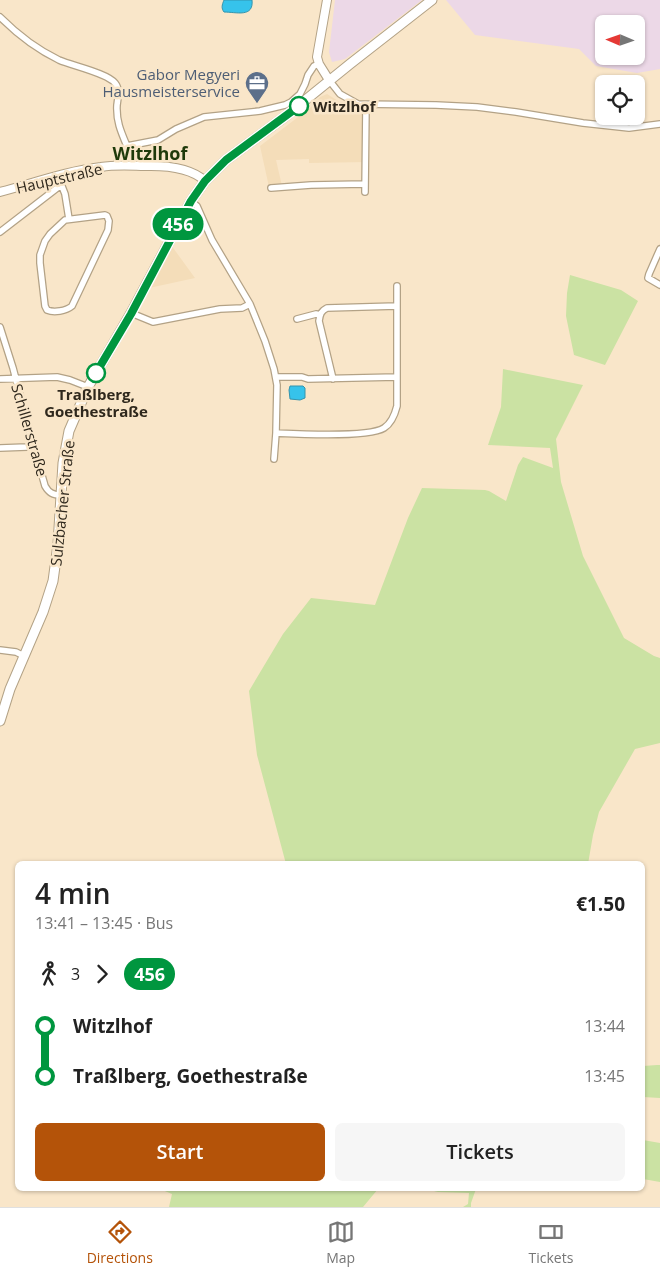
<!DOCTYPE html>
<meta charset="utf-8">
<style>
:root{--surface:#fff;--page:#f6f6f6;--text:#222;--muted:#767676;--line:#e0e0e0;--accent:#b45309}
body{margin:0;font-family:"Open Sans",sans-serif;background:var(--page);color:var(--text);height:100vh;display:flex;flex-direction:column;font-size:19px;white-space:nowrap}
*{box-sizing:border-box;margin:0}
p{font-size:16px;color:var(--muted)}
.icon{flex:none;width:28px;height:28px;fill:none;stroke:currentColor;stroke-width:2;stroke-linecap:round;stroke-linejoin:round}
.map{position:relative;flex:1;overflow:hidden}
.side{position:absolute;left:15px;top:861px;width:630px;height:330px;display:flex;flex-direction:column;background:var(--surface);border-radius:8px;box-shadow:0 1px 4px #0004}
.side>*{flex:none}
.badge{padding:0 10px;border-radius:16px;font-size:18px;line-height:32px}
.needle{width:32px;rotate:272deg}
.tools{position:absolute;left:595px;top:15px;display:grid;gap:10px}
.tools a{display:grid;place-items:center;width:50px;height:50px;border-radius:8px;background:var(--surface);box-shadow:0 1px 4px #0004;font-size:25px}
.map>.badge{position:absolute;translate:-50% -50%;box-shadow:0 0 0 2px #fff}
.legs{display:flex;align-items:center;gap:8px;height:55px;padding:0 20px;font-size:16px}
.legs p{margin-inline-start:auto}
.headline{display:flex;align-items:center;justify-content:space-between;height:85px;padding:0 20px}
h1{font-size:28px;font-weight:600;line-height:38px}
.primary-button{display:flex;gap:10px;margin-top:auto;padding:10px 20px}
.primary-button a{flex:1;height:58px;border-radius:8px;background:var(--accent);color:#fff;font-size:20px;font-weight:600;line-height:58px;text-align:center}
.primary-button a+a{background:var(--page);color:var(--text)}
ul{padding:0 20px;list-style:none}
li{display:flex;align-items:center;gap:18px;height:50px;font-size:19px}
li i{display:grid;place-items:center;width:8px;height:100%;margin:0 6px;background:currentColor}
li i::after{content:'';width:12px;height:12px;margin:-6px;border:4px solid;border-radius:50%;background:var(--surface)}
li p{margin-inline-start:auto}
li:first-child i{background:linear-gradient(#0000 50%,currentColor 0)}
li:last-child i{background:linear-gradient(currentColor 50%,#0000 0)}
.dock{display:flex;justify-content:space-around;align-items:center;height:70px;border-top:1px solid var(--line);background:var(--surface);font-size:14px;color:var(--muted)}
.dock a{display:grid;justify-items:center;gap:2px}
.dock .current{color:var(--accent)}
.map>svg:first-child{display:block}
.built{fill:#f4ddb9}
.industrial{fill:#ecd8e7;fill-rule:evenodd}
.green{fill:#cbe2a3}
.water{fill:#36c3eb;stroke:#3494ad}
.lines{fill:none;stroke-linecap:round;stroke-linejoin:round}
.minor-casing{stroke:#b3a286;stroke-width:8}
.tertiary-casing{stroke:#b3a286;stroke-width:10}
.secondary-casing{stroke:#b3a286;stroke-width:11}
.minor{stroke:#fff;stroke-width:5.5}
.tertiary{stroke:#fff;stroke-width:8}
.secondary{stroke:#fff;stroke-width:9}
.line-1-casing{stroke:#fff;stroke-width:11}
.line-1{stroke:#00963f;stroke-width:8}
.stop-1-dot{fill:#fff;stroke:#00963f;stroke-width:2.5}
.labels{text-anchor:middle;dominant-baseline:central;stroke-width:5;stroke-linejoin:round;paint-order:stroke}
.service-label{font-size:15px;fill:#4e5e75;stroke:#f9e6c9;text-anchor:end}
.stop-label{font-size:15px;font-weight:bold;fill:#2f281d;stroke:#f9e6c9;text-anchor:start}
.street-label{font-size:15px;fill:#2f281d;stroke:#f9e6c9}
.quarter-label{font-size:18px;font-weight:bold;fill:#1f3a0a;stroke:#f9e6c9}
</style>
<div class="map">
<svg width="660" height="1207" viewBox="0 0 660 1207">
<rect width="100%" height="100%" fill="#f9e6c9"/>
<path class="built" d="M327 94 351 109 370 112 368 162 309 163V159L276 160 282 186 269 187 260 146 310 108 320 97Z
M171 245 195 278 149 288Z"/>
<path class="industrial" d="M335 0H422L345 59 332 62 329 52Z
M446 0H660V69L637 73 596 66 579 49 475 35ZM604 24H636V56H604Z"/>
<path class="green" d="M570 275 621 290 638 301 605 365 574 355 566 316 567 293Z
M503 369 583 385 556 439 561 482 583 556 624 638 654 656 660 658V743L635 749 599 812 593 835 588 864H286L257 755 249 691 283 634 311 598 375 605 408 518 422 488 485 490 489 491 506 501 518 465 523 457 553 468 550 448 488 445 501 407Z
M657 1065H660V1098L643 1097V1066Z
M643 1140 660 1143V1182L643 1179Z
M160 1189H378L363 1207H169L172 1194Z
M426 1189H476L471 1203V1207H463L468 1204 469 1193 438 1192Z"/>
<path class="water" d="M224 0H252C254 18 236 12 224 12 221 8 222 5 224 0Z
M290 386H303L305 388V398L300 400 290 399 289 390Z"/>
<g class="lines">
<g class="minor-casing">
<path id="minor" d="M0 17C17 34 38 50 59 60 73 66 107 73 115 83 120 89 118 98 117 105 116 121 121 132 127 146
M329 80 340 94 358 104 436 105 477 107 516 112 583 123 629 128 660 124
M117 166C116 158 121 150 127 146L158 140 176 129 204 117 260 111 285 105 291 102 300 94 305 84 308 75 314 66 319 64
M58 176 65 194 69 219
M271 188 311 185 365 184
M365 192 366 105
M191 201 197 206 212 240 250 304 265 341 274 369 277 385 276 433 274 459
M105 215 107 216 109 221 108 230 72 306C66 311 54 313 47 310L45 306 40 263V255L45 241 50 234 65 220Z
M0 232 61 185
M660 249 649 274 648 278 660 285
M131 313 153 322 220 309 242 308 250 304
M297 319 316 314 320 315
M0 327 13 368 30 433 45 486C49 493 53 495 61 495
M276 377H302L308 379 397 377
M0 379 57 377 70 380 88 387
M333 379 319 321C320 314 321 311 327 308L397 306
M276 433C297 434 368 438 384 428 392 423 395 414 397 406V286
M0 448 27 447 33 445
M0 650 16 652 24 656"/>
</g>
<g class="tertiary-casing">
<path id="tertiary" d="M327 0 317 57 319 64 329 80
M0 192C34 183 66 171 101 167 117 164 134 166 151 166 169 166 191 168 205 181"/>
</g>
<g class="secondary-casing">
<path id="secondary" d="M0 721 10 689 43 612 53 581 58 544 63 463 69 431 88 387 131 313 191 201 205 181 226 160 287 115 350 64 432 0"/>
</g>
<use href="#minor" class="minor"/>
<use href="#tertiary" class="tertiary"/>
<use href="#secondary" class="secondary"/>
</g>
<g class="lines">
<g class="line-1-casing">
<path id="line-1" d="M96 373 131 314 191 201 205 181 226 160 299 106"/>
</g>
<use href="#line-1" class="line-1"/>
</g>
<defs>
<g id="office-pin" transform="scale(1.25)"><path d="M0 17L-7.5 6A9.5 9.5 0 1 1 7.5 6Z" fill="#5c6f8a" stroke="#f9e6c9"/><path d="M-6-3h4V-5.5h4V-3h4V5H-6ZM-1-4.5V-3h2v-1.5ZM-6 0V1H6V0Z" fill="#fff"/></g>
</defs>
<g fill-rule="evenodd">
<use href="#office-pin" x="257" y="83"/>
</g>
<g class="stop-1-dot">
<circle cx="299" cy="106" r="9"/>
<circle cx="96" cy="373" r="9"/>
</g>
<g class="labels">
<g class="service-label">
<text x="240" y="74">Gabor Megyeri<tspan x="240" dy="17">Hausmeisterservice</tspan></text>
</g>
<g class="stop-label">
<text x="313" y="106">Witzlhof</text>
<text x="96" y="394" text-anchor="middle">Traßlberg,<tspan x="96" dy="17">Goethestraße</tspan></text>
</g>
<g class="street-label">
<text transform="translate(59 178) rotate(-13)">Hauptstraße</text>
<text transform="translate(30 430) rotate(74)">Schillerstraße</text>
<text transform="translate(62 503) rotate(-84)">Sulzbacher Straße</text>
</g>
<g class="quarter-label">
<text x="150" y="153">Witzlhof</text>
</g>
</g>
</svg>
<div class="tools">
<a><svg class="needle" viewBox="-14 -14 28 28"><path d="M0-13l5 13h-10z" fill="#e53935"/><path d="M0 13l5-13h-10z" fill="#767676"/></svg></a>
<a><svg class="icon" aria-label="locate" viewBox="0 0 24 24"><circle cx="12" cy="12" r="6"/><path d="M12 2v4M12 18v4M2 12h4M18 12h4"/></svg></a>
</div>
<b class="badge" style="left:178px;top:224px;background:#00963f;color:#fff">456</b>
<section class="side">
<div class="headline"><div><h1>4 min</h1><p>13:41 – 13:45 · Bus</p></div><b>€1.50</b></div>
<div class="legs"><svg class="icon" aria-label="walk" viewBox="0 0 24 24"><circle cx="13" cy="4" r="2"/><path d="M13 8l-2 6 4 7M11 14l-3 7M7 12l3-4h3l4 4"/></svg>3<svg class="icon" aria-label="forward" viewBox="0 0 24 24"><path d="M9 5l7 7-7 7"/></svg><b class="badge" style="background:#00963f;color:#fff">456</b></div>
<ul>
<li><i style="color:#00963f"></i><b>Witzlhof</b><p>13:44</p></li>
<li><i style="color:#00963f"></i><b>Traßlberg, Goethestraße</b><p>13:45</p></li>
</ul>
<div class="primary-button"><a>Start</a><a>Tickets</a></div>
</section>
</div>
<nav class="dock">
<a class="current"><svg class="icon" aria-label="directions" viewBox="0 0 24 24"><path d="M12 3l9 9-9 9-9-9zM9 14v-3h6M13 9l2 2-2 2"/></svg>Directions</a>
<a><svg class="icon" aria-label="map" viewBox="0 0 24 24"><path d="M3 6l6-2 6 2 6-2v14l-6 2-6-2-6 2zM9 4v14M15 6v14"/></svg>Map</a>
<a><svg class="icon" aria-label="tickets" viewBox="0 0 24 24"><path d="M3 7h18v10H3zM15 7v10"/></svg>Tickets</a>
</nav>
